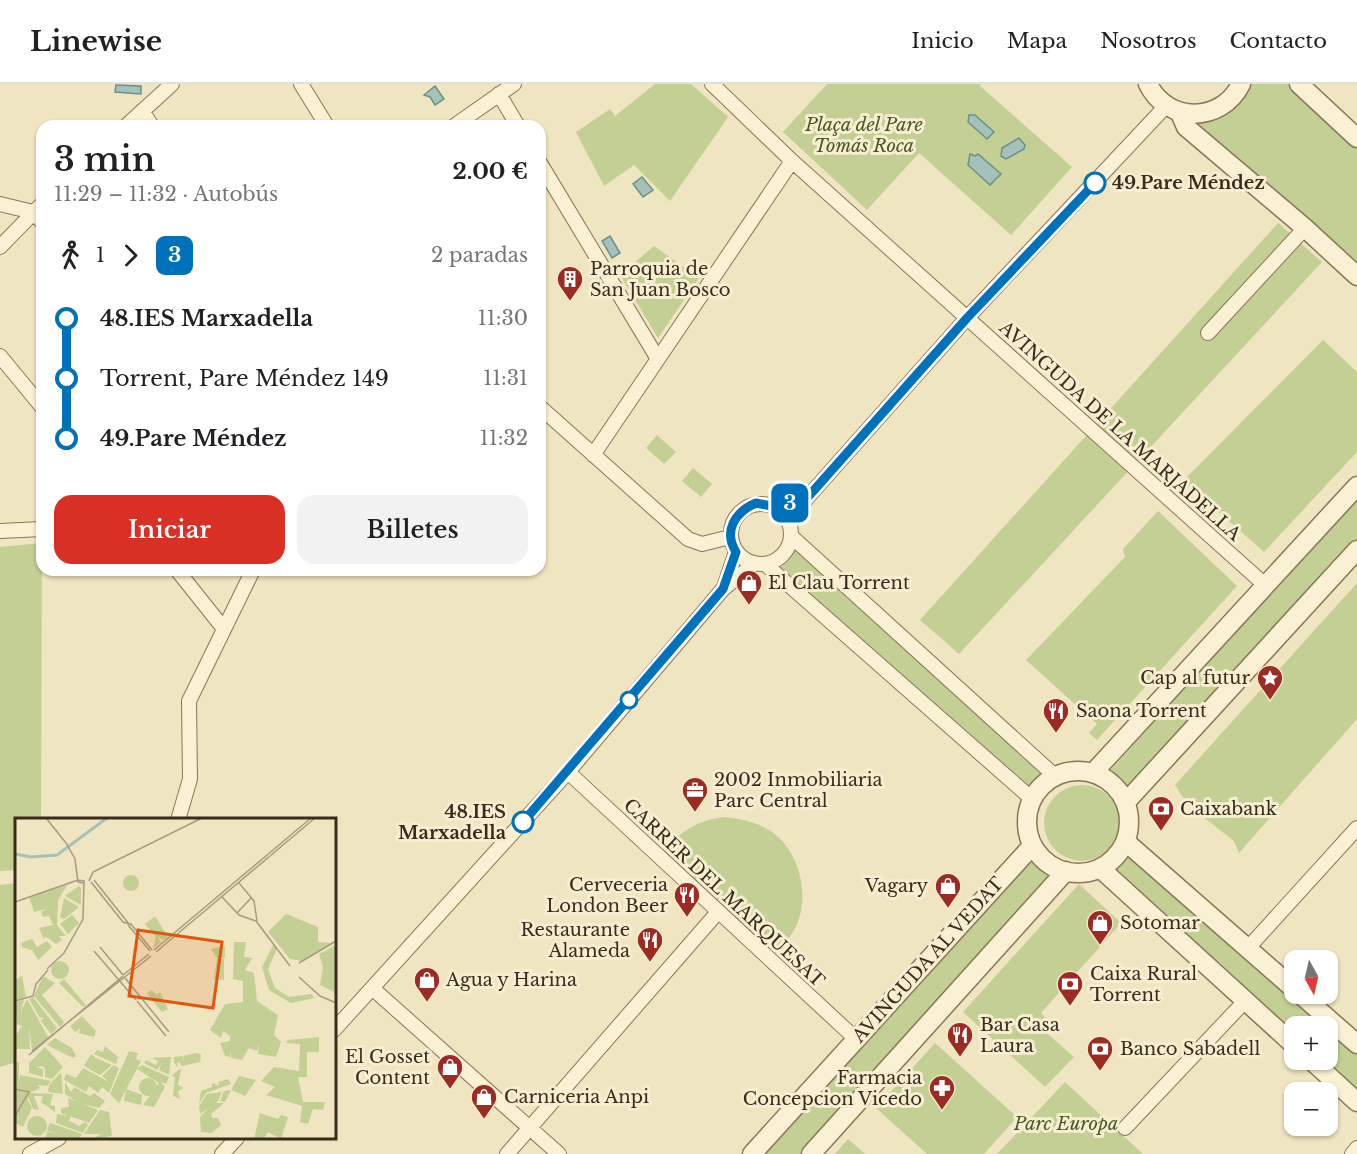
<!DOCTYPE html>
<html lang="es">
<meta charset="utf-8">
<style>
:root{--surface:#fff;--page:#f2f2f2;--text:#202124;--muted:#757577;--line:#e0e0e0;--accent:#d93025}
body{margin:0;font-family:"Libre Baskerville",serif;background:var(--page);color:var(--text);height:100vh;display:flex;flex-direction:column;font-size:22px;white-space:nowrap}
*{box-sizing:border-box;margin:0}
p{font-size:20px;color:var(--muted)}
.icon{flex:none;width:33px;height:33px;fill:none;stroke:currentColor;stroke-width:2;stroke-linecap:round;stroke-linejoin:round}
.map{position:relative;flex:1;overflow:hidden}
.side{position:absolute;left:36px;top:36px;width:510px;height:456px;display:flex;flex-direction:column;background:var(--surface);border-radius:18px;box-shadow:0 2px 4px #0004}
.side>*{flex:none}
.badge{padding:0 12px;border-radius:9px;font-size:21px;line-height:39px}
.needle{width:39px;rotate:172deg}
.buttons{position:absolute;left:1284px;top:866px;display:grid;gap:12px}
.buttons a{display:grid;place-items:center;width:54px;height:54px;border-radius:12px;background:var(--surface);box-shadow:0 2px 4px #0004;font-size:30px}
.map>.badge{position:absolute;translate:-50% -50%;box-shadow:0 0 0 3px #fff}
.legs{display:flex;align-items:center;gap:9px;height:66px;padding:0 18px;font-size:20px}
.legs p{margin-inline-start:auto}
.summary{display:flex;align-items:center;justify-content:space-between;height:102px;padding:0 18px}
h1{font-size:33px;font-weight:600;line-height:45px}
.action{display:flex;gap:12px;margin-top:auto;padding:12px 18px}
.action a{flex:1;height:69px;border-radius:18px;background:var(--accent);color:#fff;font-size:24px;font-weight:600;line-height:69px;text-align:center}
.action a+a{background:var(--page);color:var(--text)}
ul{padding:0 18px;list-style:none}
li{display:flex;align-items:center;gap:21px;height:60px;font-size:22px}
li i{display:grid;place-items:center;width:9px;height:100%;margin:0 8px;background:currentColor}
li i::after{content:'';width:15px;height:15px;margin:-8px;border:4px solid;border-radius:50%;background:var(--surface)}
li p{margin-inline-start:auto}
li:first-child i{background:linear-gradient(#0000 50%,currentColor 0)}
li:last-child i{background:linear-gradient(currentColor 50%,#0000 0)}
header{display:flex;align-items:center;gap:36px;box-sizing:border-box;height:84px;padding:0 30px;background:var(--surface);border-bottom:2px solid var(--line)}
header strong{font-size:28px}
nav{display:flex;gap:33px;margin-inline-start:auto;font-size:21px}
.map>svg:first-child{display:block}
.green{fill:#c4cf94}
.water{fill:#a4c2bb;stroke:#6a9189;stroke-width:1.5}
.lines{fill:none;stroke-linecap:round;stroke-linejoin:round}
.minor-casing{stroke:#8a7557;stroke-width:16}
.tertiary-casing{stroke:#8a7557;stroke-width:21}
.minor{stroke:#faf1d4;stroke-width:14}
.tertiary{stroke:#faf1d4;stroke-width:18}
.line-1-casing{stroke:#fff;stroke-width:14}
.line-1{stroke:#0072bc;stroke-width:9}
.stop-1-dot{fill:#fff;stroke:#0072bc;stroke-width:3}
.labels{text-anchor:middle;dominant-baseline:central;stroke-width:6;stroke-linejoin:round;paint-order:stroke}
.park-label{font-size:18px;font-style:italic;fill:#465722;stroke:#f7eed1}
.stop-label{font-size:18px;font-weight:bold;fill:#392c1d;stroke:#f7eed1;text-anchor:start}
.poi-label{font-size:18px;fill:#392c1d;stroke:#f7eed1;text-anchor:start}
.street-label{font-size:18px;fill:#392c1d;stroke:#f7eed1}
.inset-river{fill:none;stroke:#a4c2bb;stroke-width:3}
.inset-road{fill:none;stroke:#a79b7f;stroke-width:1.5}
.view{fill:#df570d;fill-opacity:0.15;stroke:#df570d;stroke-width:3}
.inset-edge{fill:none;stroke:#392c1d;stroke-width:3}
</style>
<header>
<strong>Linewise</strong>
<nav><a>Inicio</a><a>Mapa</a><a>Nosotros</a><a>Contacto</a></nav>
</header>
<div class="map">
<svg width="1357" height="1070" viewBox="0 0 1357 1070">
<rect width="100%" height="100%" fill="#f0e5c1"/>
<path class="green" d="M655 0H691L728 33 670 117 634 81 604 102 576 48 610 25 615 32Z
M827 0H981L980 2 1072 83 1011 151 919 69 867 126 783 48Z
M1248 0H1299L1357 54V192L1186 43Z
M1278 139 1322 178 959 570 920 536Z
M654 162 699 194 658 254 620 191Z
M1323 256 1357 288V368L1264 468 1183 397Z
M657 351 676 368 664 380 646 364Z
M693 384 712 400 701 413 682 397Z
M1357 413V456L1132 706H1128L1110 687Z
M1158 427 1237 502 1097 656 1089 649 1097 640 1026 576 1125 473 1123 465Z
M792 453 1055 692 1040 703 1032 715 765 480C781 474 786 469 792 453Z
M42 459 41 735 16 736V786L0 787V463Z
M1357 499V635L1239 769 1234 757 1188 721 1175 701Z
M1044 739a38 38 0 1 1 76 0a38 38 0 1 1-76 0Z
M725 733C741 735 758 738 772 748 799 767 810 810 797 840 791 854 780 865 769 876L657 771C678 751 694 736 725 733Z
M1126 758 1357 963V1015L1312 975H1328V942H1294V959L1101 785 1116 774Z
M1034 772 1053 787V790L801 1070H765Z
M16 799V978L0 983V801Z
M1079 800 1121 839 1041 929 1048 936 1041 944 1074 973 1045 1003 963 928Z
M935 959 1017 1033 984 1070H927L876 1024Z
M1065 998 1143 1070H997Z
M848 1055 865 1070H835Z"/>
<path class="water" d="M116 1 141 2V10L115 8Z
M435 2 444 15 435 21 430 13 424 11Z
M969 31H975L994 48 987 55 968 38Z
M1019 54 1025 61 1024 65 1006 75 1001 72 1002 64Z
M970 70 975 72 978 70 1001 90 990 101 968 81Z
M642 93 653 106 643 113 633 100Z
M610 152 620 169 612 174 602 157Z"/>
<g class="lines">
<g class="minor-casing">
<path id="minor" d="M301 0 327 42
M712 0 792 77 1265 501
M499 10 518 42
M142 27 152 42
M126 42 172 0
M454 42 514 0
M540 79 658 275
M0 120 33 128 42 138
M0 163 42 120
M1208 249 1305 144
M0 272 42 323
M540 323 688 455 702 460 730 453
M593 371 792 77
M731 450a30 30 0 1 1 60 0a30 30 0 1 1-60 0Z
M790 438 807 414 967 234 1166 22
M0 447 42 445
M792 453 1055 692
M765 480 1032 715
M177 486 224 545
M724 503 736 468
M568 688 856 955
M178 736 190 695 189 617 253 486
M1248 864 1357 744
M372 904 559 1070
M334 946 568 688 723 505 754 480
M1125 1044 1246 916
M30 1070 59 1054
M222 1070 237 1054
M507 1070 718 828
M1352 1070 1357 1064"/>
</g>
<g class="tertiary-casing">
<path id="tertiary" d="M1148 0C1167 39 1221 40 1241 0
M1299 0 1357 54
M1180 29 1186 43 1305 144 1357 192
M1027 738a51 51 0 1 1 102 0a51 51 0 1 1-102 0Z
M1093 689 1357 402
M1126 718 1357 466
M1126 758 1294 905
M1101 785 1294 961
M1299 909 1357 960
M1310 975 1357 1018
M752 1070 1032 762
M811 1070 1066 787"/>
</g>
<use href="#minor" class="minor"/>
<use href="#tertiary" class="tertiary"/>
</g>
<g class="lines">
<g class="line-1-casing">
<path id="line-1" d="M523 738 723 505 736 468C723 447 735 428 756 419L776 423 807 414 967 234 1095 99"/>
</g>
<use href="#line-1" class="line-1"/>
</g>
<defs>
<g id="building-pin" transform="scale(1.35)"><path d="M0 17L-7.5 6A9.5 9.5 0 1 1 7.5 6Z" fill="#9c2b24" stroke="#f7eed1"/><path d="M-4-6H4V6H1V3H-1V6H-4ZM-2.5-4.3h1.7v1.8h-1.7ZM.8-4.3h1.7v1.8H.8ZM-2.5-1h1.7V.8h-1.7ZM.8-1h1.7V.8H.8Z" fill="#fff"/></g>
<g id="shop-pin" transform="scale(1.35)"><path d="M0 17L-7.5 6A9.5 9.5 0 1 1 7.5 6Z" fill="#9c2b24" stroke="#f7eed1"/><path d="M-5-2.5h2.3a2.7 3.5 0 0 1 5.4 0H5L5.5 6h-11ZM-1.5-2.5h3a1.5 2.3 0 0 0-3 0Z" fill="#fff"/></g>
<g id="sight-pin" transform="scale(1.35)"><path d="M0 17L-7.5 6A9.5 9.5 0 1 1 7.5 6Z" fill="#9c2b24" stroke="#f7eed1"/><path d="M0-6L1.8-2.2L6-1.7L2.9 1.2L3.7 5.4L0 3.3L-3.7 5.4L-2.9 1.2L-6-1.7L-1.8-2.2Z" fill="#fff"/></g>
<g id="restaurant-pin" transform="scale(1.35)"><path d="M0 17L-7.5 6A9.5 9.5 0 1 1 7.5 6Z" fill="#9c2b24" stroke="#f7eed1"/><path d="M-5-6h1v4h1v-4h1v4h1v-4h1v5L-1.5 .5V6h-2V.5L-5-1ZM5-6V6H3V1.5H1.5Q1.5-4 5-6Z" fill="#fff"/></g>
<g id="office-pin" transform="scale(1.35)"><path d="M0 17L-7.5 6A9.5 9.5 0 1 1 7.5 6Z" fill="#9c2b24" stroke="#f7eed1"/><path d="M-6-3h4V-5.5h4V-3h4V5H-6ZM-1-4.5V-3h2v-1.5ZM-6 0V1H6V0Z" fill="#fff"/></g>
<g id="bank-pin" transform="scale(1.35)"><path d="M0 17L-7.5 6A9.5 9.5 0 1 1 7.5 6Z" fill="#9c2b24" stroke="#f7eed1"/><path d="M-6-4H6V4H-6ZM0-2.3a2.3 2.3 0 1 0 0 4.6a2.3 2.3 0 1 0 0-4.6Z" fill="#fff"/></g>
<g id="pharmacy-pin" transform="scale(1.35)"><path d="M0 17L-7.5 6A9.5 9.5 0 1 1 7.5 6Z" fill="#9c2b24" stroke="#f7eed1"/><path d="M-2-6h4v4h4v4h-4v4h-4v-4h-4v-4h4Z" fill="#fff"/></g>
</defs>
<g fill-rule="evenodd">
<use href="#building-pin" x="570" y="195"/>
<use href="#shop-pin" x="749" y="499"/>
<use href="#sight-pin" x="1270" y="594"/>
<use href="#restaurant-pin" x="1056" y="627"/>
<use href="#office-pin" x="695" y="706"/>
<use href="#bank-pin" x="1161" y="725"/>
<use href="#shop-pin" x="948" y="802"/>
<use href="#restaurant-pin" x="687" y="811"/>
<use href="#shop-pin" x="1100" y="839"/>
<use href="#restaurant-pin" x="650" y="856"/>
<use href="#shop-pin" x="427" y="896"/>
<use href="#bank-pin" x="1070" y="900"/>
<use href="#restaurant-pin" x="960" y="951"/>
<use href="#bank-pin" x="1100" y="965"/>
<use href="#shop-pin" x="450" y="983"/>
<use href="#pharmacy-pin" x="942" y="1004"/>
<use href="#shop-pin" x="484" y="1013"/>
</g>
<g class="stop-1-dot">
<circle cx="1095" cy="99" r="10"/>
<circle cx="629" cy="616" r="8"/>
<circle cx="523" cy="738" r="10"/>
</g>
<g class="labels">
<g class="park-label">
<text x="864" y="41">Plaça del Pare<tspan x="864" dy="21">Tomás Roca</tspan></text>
<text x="1066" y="1040">Parc Europa</text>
</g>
<g class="stop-label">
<text x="1112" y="99">49.Pare Méndez</text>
<text x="506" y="728" text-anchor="end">48.IES<tspan x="506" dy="21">Marxadella</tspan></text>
</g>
<g class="poi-label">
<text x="590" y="185">Parroquia de<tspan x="590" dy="21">San Juan Bosco</tspan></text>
<text x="768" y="499">El Clau Torrent</text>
<text x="1250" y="594" text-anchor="end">Cap al futur</text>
<text x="1076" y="627">Saona Torrent</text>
<text x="714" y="696">2002 Inmobiliaria<tspan x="714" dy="21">Parc Central</tspan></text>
<text x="1180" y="725">Caixabank</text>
<text x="668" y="801" text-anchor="end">Cerveceria<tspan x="668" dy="21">London Beer</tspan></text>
<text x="928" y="802" text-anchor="end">Vagary</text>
<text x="1120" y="839">Sotomar</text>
<text x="630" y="846" text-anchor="end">Restaurante<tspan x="630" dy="21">Alameda</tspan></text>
<text x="1090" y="890">Caixa Rural<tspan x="1090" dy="21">Torrent</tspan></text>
<text x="446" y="896">Agua y Harina</text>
<text x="980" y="941">Bar Casa<tspan x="980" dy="21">Laura</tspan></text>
<text x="1120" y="965">Banco Sabadell</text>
<text x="430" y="973" text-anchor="end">El Gosset<tspan x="430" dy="21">Content</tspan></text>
<text x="922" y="994" text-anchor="end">Farmacia<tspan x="922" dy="21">Concepcion Vicedo</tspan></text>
<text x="504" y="1013">Carniceria Anpi</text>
</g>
<g class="street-label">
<text transform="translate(1120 347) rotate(42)">AVINGUDA DE LA MARJADELLA</text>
<text transform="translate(724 809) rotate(43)">CARRER DEL MARQUESAT</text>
<text transform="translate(928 876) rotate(-48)">AVINGUDA AL VEDAT</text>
</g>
</g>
<g transform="translate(15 734)">
<rect width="321" height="321" fill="#f0e5c1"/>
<path d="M108 65a8 8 0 1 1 16 0a8 8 0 1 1-16 0ZM52 67 43 83 42 107 51 118H44L47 122 41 126 30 118 29 122 24 110 38 107 34 98 28 99 26 94 32 91 19 94 14 79ZM64 68 66 70V87L50 78ZM49 80 64 89 49 101 45 99ZM271 96 303 109V124L316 125 287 143 275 141 253 114ZM57 97 64 105 53 116 45 106ZM140 98 153 119 148 122 142 118 146 124 138 131 141 119 130 106ZM17 121 22 129 32 123 37 129 23 142 17 132 7 129 6 125ZM219 124H231L229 139 237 140 230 152 239 155 242 183 263 197 259 217 266 224 261 239 243 236 244 226 242 233 234 230 227 242 216 240V232L215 239 210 238 205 225 215 223V218L208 213 206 220 195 212 210 186 228 184V163L218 161ZM258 127 262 131 253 151 260 170 274 179 296 176 300 180 276 185 254 172 247 149ZM321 127V175L305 167 308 149 304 136ZM210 128V140L205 141H209V162L199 161 202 140 196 131ZM36 152a9 9 0 1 1 18 0a9 9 0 1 1-18 0ZM7 157 11 179 0 182V163ZM28 158 40 165 27 177 49 204 45 209 19 178ZM49 161 71 187 68 189 44 165ZM137 172 142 177 145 174 153 191 147 194 137 182 132 175ZM18 179 42 210 36 216 26 203 29 199 25 200 14 181ZM12 181 33 219 17 232 14 208 15 231H0V218L7 208 0 206V184L9 182 5 195ZM67 198 81 213 79 219 63 215 66 210 60 214 55 208ZM304 219V234H292V259H283L288 284H310L308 292 298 291 293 306 285 304 287 288 251 277 260 269 246 263 259 249 284 253 285 226 271 225 273 222ZM40 220 57 230 61 238 58 240 32 227ZM90 228 103 239 101 246 79 236 82 232 88 234ZM30 229 48 249 37 261 30 259V252L28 248 21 249 28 251V259L14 255V245ZM114 233 123 235 121 241 126 243 104 285 95 276ZM181 235 186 236 185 244 167 248 163 243 162 249 159 244V239L167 238 169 243 168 238ZM76 236 81 240 97 247 85 257 69 248ZM156 239 154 257 144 252 147 245 142 252 129 245 131 242 141 247 143 243 136 240ZM0 244H4V263L5 257 36 263 32 268 23 267 25 270 15 275 38 276 35 287 40 288V294L26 284 28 278H19L24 292 18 291 13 279 0 295ZM99 247 104 250 94 275 87 269 83 275 74 268 71 274 49 262 51 256 61 260 68 250 94 264 87 258ZM127 247 154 259 151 266 146 264 150 269 139 289 128 287 144 265 122 251ZM166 250 163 267 169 270 163 273 165 281 158 278 160 259 156 258ZM46 254 48 276 33 274 34 267ZM224 258 241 262 230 278 216 272 210 284 205 283 209 273 216 272ZM124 269a9 9 0 1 1 18 0a9 9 0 1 1-18 0ZM213 261 216 266 191 275 184 286 186 273 197 269V265L204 268 203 264ZM50 264 56 274 59 269 75 278 79 275 90 283 84 290 64 285 50 276ZM111 271 127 277 126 287 109 283ZM207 274 203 283 185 296 184 288 192 276ZM12 280 17 290 8 309 0 305V299ZM53 280 83 292 74 305 46 295V290L54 289ZM198 285H209L196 296 197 300H203L206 307 197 315 186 314 185 299ZM85 292 94 294 97 318 78 321 86 316H69ZM245 295 263 301 266 297 273 299 266 321 253 314 249 321H239ZM42 296 56 298 54 303 64 308 70 304 73 307 68 315 41 305ZM12 308a10 10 0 1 1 20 0a10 10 0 1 1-20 0ZM35 305 56 312 67 316 64 321H30L32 313 44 317 32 312Z" fill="#c4cf94"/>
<path class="inset-river" d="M0 36 16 39 42 37 92 0"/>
<path class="inset-road" d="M31 0 51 25 60 41 63 64 68 65M74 63 78 54 187 0M76 64 108 104 114 106 79 62M224 65 239 83 242 103M207 79 224 97 241 103 275 148M0 84 63 62M222 95 236 80M115 105 137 132M113 107 135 133M85 129 108 157M139 132 296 0M79 133 121 182M141 134 300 0M284 145 321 123M32 151 49 135 68 101 69 63 63 62M108 157 134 136M284 159 305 178 321 185M110 160 154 214M0 183 18 178 21 166 33 152M122 183 151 218M17 233 136 138M14 237 108 158M0 271 14 274 0 298"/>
<path class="view" d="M123 112 207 124 198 190 114 178Z"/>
<rect width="321" height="321" class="inset-edge"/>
</g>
</svg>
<div class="buttons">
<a><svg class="needle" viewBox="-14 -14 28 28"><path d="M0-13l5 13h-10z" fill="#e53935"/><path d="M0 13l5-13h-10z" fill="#757577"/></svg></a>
<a>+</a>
<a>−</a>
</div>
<b class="badge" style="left:790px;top:419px;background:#0072bc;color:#fff">3</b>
<section class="side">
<div class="summary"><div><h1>3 min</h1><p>11:29 – 11:32 · Autobús</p></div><b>2.00 €</b></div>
<div class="legs"><svg class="icon" aria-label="walk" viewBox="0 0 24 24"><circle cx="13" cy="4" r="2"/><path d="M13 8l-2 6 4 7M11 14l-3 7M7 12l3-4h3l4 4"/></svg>1<svg class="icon" aria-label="forward" viewBox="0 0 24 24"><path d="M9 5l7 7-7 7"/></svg><b class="badge" style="background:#0072bc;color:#fff">3</b><p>2 paradas</p></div>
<ul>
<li><i style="color:#0072bc"></i><b>48.IES Marxadella</b><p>11:30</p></li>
<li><i style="color:#0072bc"></i><span>Torrent, Pare Méndez 149</span><p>11:31</p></li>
<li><i style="color:#0072bc"></i><b>49.Pare Méndez</b><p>11:32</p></li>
</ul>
<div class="action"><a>Iniciar</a><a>Billetes</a></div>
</section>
</div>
